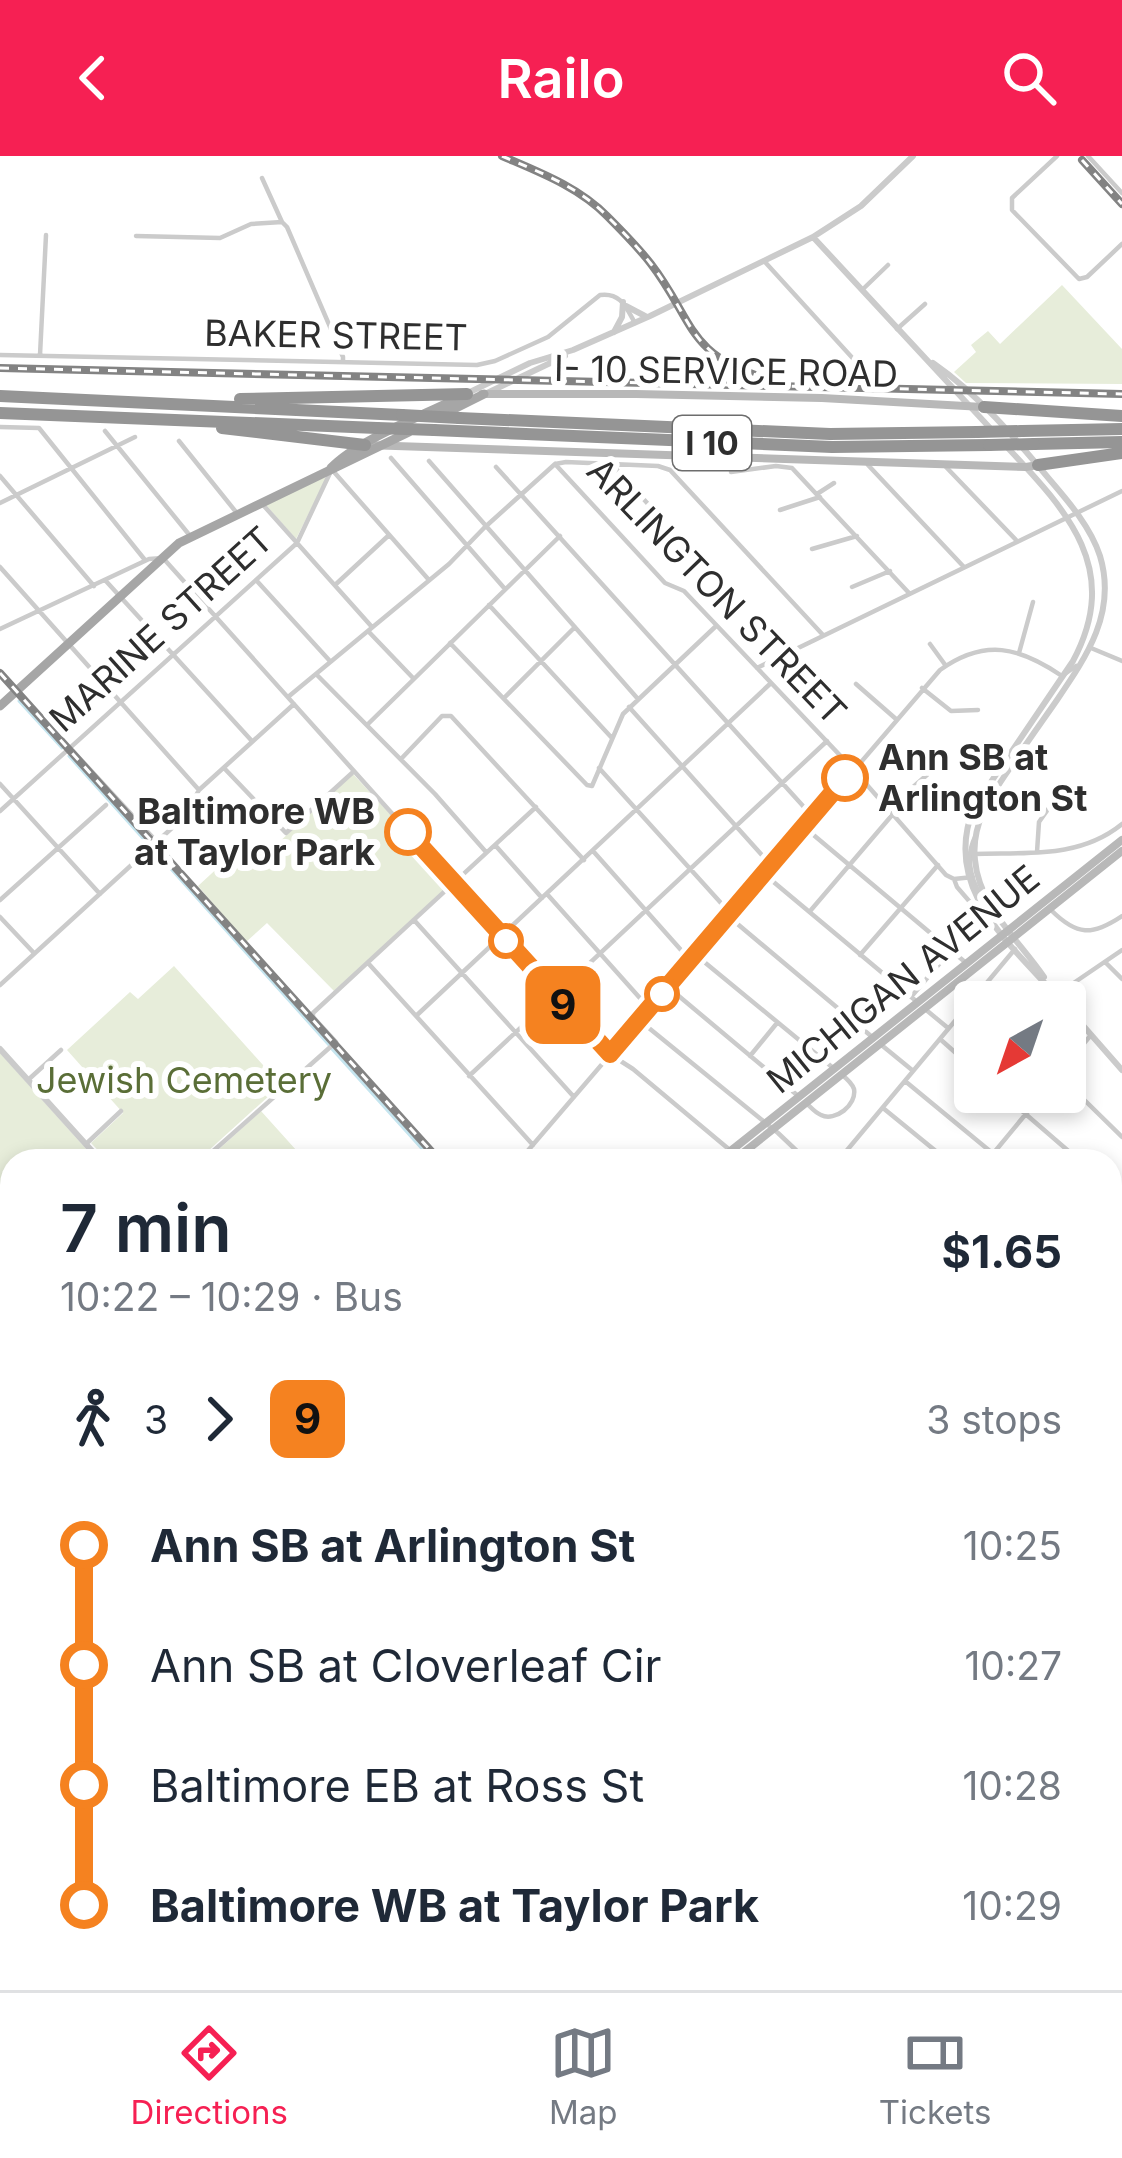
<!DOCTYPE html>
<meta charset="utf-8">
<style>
:root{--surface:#fff;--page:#f6f6f7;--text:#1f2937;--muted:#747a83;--line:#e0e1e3;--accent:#f62053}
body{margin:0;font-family:Inter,sans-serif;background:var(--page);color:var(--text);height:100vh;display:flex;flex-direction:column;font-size:45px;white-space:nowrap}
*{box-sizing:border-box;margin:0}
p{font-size:39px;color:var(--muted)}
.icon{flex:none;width:66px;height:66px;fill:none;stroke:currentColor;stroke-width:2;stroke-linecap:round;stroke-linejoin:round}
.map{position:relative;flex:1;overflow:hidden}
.side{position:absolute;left:0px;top:993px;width:1122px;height:843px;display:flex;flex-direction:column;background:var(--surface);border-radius:36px 36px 0 0;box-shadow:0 6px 18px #0003}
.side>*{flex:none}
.badge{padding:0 24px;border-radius:18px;font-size:42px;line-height:78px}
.needle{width:78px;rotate:220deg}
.tools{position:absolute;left:954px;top:825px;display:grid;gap:24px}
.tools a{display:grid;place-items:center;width:132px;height:132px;border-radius:12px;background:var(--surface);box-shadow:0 6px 18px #0003;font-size:60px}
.map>.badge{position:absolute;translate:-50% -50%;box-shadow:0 0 0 6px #fff}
.legs{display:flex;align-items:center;gap:18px;height:132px;padding:0 60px;font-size:39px}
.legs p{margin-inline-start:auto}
.head{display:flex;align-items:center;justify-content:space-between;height:204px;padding:0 60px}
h1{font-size:66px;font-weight:600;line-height:90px}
ul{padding:0 60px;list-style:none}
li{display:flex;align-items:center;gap:42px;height:120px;font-size:45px}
li i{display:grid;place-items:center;width:18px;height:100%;margin:0 15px;background:currentColor}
li i::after{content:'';width:30px;height:30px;margin:-15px;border:9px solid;border-radius:50%;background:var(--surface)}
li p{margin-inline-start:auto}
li:first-child i{background:linear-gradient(#0000 50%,currentColor 0)}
li:last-child i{background:linear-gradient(currentColor 50%,#0000 0)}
header{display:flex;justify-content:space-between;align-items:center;height:156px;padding:0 60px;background:var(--accent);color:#fff;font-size:54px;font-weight:600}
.tabs{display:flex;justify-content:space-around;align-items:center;height:168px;border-top:3px solid var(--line);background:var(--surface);font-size:33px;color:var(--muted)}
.tabs a{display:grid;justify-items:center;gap:6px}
.tabs .active{color:var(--accent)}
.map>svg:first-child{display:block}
.green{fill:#e7edda}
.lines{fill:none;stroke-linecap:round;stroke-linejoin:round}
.stream{stroke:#c5e5ef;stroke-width:3}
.minor{stroke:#cbcbcb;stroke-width:4.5}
.tertiary{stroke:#cbcbcb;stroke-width:6}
.secondary{stroke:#b8b8b8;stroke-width:8}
.primary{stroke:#a6a6a6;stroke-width:9}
.motorway{stroke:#959595;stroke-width:12}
.rail-casing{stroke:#838383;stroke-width:8}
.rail{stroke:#fff;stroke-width:3;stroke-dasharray:9;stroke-linecap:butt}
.motorway-bridge{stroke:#959595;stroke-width:12}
.line-1-casing{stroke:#fff;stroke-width:27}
.line-1{stroke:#f58220;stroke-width:18}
.stop-1-dot{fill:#fff;stroke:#f58220;stroke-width:6}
.labels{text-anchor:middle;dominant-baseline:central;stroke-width:12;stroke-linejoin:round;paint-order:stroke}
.shield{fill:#fff;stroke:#6d6d6d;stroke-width:3}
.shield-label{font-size:33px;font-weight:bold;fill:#2e2e2e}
.street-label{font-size:36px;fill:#2e2e2e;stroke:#fff}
.stop-label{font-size:36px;font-weight:bold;fill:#2e2e2e;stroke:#fff;text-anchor:start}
.park-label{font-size:36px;fill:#5a6e37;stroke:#fff}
</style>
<header><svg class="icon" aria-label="back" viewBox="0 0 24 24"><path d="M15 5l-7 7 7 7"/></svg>Railo<svg class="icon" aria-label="search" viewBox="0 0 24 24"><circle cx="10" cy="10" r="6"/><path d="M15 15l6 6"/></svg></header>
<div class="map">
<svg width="1122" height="1834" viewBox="0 0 1122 1834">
<rect width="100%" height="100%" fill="#fff"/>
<path class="green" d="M1062 129 1122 193V228L966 227 954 216 976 196 971 189 988 175 1000 188Z
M325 321 326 323 296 383 266 349Z
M353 618 454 727 334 835 267 767 246 786 198 730 249 683 265 699Z
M174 810 281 929 197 1005H108L91 987 123 957 67 894 130 836 138 843Z
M0 897 97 1005H12V1299L0 1286Z
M261 955 306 1005H206Z
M1122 1655V1756L1121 1758 1110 1749V1669Z"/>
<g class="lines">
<path class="stream" d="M19 545 62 592
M69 600 148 688
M154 694 329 889
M332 893 433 1005"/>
<path class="minor" d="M1057 0 1012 42V54L1079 123 1087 121 1122 88
M1088 0 1122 37
M262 22 282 66 287 71 343 201V206
M136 80 220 82 251 68 282 66
M765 106 868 219
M862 134 888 109
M897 173 925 148
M0 199 477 209 495 205 548 181 600 139C620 136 626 151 635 167
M40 199 46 79
M0 271 39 272 145 404
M105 275 191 381
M179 285 236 356
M391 302 505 433
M429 305 638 543
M555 308 665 427 684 435 853 613 946 719 954 723 973 721
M555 308 566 306 658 310 670 314 823 479
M616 308 617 314 701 406
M868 309 963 410
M496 311 813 661
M946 311 1017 385
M334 316 429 424
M731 316 776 310 792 312 909 437
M0 320 94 430
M817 338 834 327
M0 347 135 281
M264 350 372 471
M780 354 820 341
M812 393 857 380
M0 411 199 634
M105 424 251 584
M256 424 329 504
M335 429 388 380
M852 431 890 415
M489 449 611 581
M0 473 149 403 163 402 605 895 633 913 743 1005
M368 475 414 523
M450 487 587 629 592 630 623 558 715 471
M930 488 946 510
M1091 492 1122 505
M1019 497 1033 446
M757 512 1122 335
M316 518 435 638 486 696
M856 528 896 563
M922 532 951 555 978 554
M288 541 449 408 484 372 555 308
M504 542 575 471
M629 551 770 708
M367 569 560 380
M71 593 157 686
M401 603 442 560H451L584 704
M224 612 286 677 352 617
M599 612 730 757
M0 628 100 738
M888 653 928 618
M0 655 297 387 330 317
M804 671 965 806
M975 681C964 703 972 730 987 748
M495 689 542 742
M593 695 689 803
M1037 696 1039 666 1063 632
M974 698C1026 696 1079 703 1122 668
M764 718 916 845
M954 723 957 731 989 768 992 767
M547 738 647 850
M0 744 106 649
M811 754 893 658
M1051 754C1077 780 1092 780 1122 760
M728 760 871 880
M0 761 33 796
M414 764 574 941
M860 799 938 709
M697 800 832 911
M1105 806 1122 823
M368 807 533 989
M0 829 184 661 199 634 294 548
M668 831 797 939
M1056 839 1122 794
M911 841 981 759
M925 853 948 872
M416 860 771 527
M639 864 778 977 798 996 801 1005
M940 883 975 914
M879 887 912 914
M750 900 777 867
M1065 910 1091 879
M469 920 827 585
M28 924 61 894
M905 925 1002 1005
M1065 925 1122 981
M1000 936 1080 1005
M805 946C810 950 814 956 821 959 835 966 857 949 854 933 852 927 846 922 841 918
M883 952 948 1005
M86 988 121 955
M848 993 862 1005
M202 1005 336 886 313 861V857L536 651
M519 1005 940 514C985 482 1019 491 1062 520L1076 510
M838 1005 1015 793
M987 1005 1044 936
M1110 1045 1122 1031
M1110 1133 1122 1119
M1110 1211 1122 1221
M1110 1222 1122 1208
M0 1296 8 1304
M1110 1310 1122 1296
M1110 1311 1122 1321
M0 1396 12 1385
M1110 1408 1122 1393
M1110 1458 1122 1443
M0 1475 12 1488
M1110 1509 1122 1519
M0 1512 12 1500
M0 1568 12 1581
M1110 1568 1122 1554
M1110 1642 1122 1652
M1110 1669 1122 1655
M0 1709 12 1713
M0 1765 12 1750
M1110 1770 1122 1756
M826 1824 839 1834
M913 1824 925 1834
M924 1824 936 1834
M1070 1824 1083 1834
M665 1825 686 1834
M10 1834 17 1824
M146 1834 155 1824
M393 1834 397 1824
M505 1834 513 1824
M578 1834 586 1824
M723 1834 730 1824
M972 1834 981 1824
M1056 1834 1065 1824"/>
<path class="tertiary" d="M813 81 990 272
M626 150 645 160
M614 176 622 161 623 146
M933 207C978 238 1015 282 1050 324 1069 346 1091 372 1100 400 1117 456 1087 500 1057 544 1041 567 1025 589 1010 612 990 641 971 668 975 704 979 751 1019 784 1044 821
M470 236 530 207 573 194 650 160 813 81 861 50 913 0
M485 238 565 200
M1007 291C1068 356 1122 413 1073 505L974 651C940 734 1013 790 1062 846
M1065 849 1122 914
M0 893 101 1005
M0 1379 12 1392
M1110 1490 1122 1491
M81 1834 91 1824
M266 1834 276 1824
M805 1834 813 1824"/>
<path class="secondary" d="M482 238H636L822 242 983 251
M365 289 1026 311 1038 309
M718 1005 1122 684
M733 1005 1122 695
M0 1594 12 1583"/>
<path class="primary" d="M440 260 484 238
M331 312C359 283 425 259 462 240
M0 550 179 387 409 276
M0 1649 12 1654
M472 1824 499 1834"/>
<path class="motorway" d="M0 240 402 259
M240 243 467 238
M984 251 1122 260
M0 257 377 272
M459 262 830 278 977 276
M222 272 365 289
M434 274 832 291 989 289
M1022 275 1122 273
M1034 288 1122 286
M1038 309 1122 297"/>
<g class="rail-casing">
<path id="rail" d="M502 0C539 16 579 31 607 60 622 75 638 91 651 108 694 164 686 198 765 222
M1082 4 1122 48
M0 212 1122 238
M0 517 440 1005
M1027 1824 1029 1834"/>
</g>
<use href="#rail" class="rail"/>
<path class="motorway-bridge" d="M402 259 459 262
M377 272 434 274
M977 276 1022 275
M989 289 1034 288"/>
</g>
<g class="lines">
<g class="line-1-casing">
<path id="line-1" d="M408 676 610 898 845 622"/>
</g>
<use href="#line-1" class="line-1"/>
</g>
<g class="stop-1-dot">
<circle cx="845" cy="622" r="21"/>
<circle cx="408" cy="676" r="21"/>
<circle cx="506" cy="785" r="15"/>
<circle cx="662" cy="838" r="15"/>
</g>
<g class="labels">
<rect class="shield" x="673" y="260" width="78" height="54" rx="9"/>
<g class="shield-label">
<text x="712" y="287">I 10</text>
</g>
<g class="street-label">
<text transform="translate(336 179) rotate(1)">BAKER STREET</text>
<text transform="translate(726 215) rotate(1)">I- 10 SERVICE ROAD</text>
<text transform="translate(717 435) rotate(46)">ARLINGTON STREET</text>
<text transform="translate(161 473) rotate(-42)">MARINE STREET</text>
<text transform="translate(903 823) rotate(-39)">MICHIGAN AVENUE</text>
</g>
<g class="stop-label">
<text x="878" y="601">Ann SB at<tspan x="878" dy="41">Arlington St</tspan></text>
<text x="375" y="655" text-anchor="end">Baltimore WB<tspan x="375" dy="41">at Taylor Park</tspan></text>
</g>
<g class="park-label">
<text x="184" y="924">Jewish Cemetery</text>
</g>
</g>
</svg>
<div class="tools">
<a><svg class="needle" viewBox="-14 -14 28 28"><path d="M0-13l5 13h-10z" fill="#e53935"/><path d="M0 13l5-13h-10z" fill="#747a83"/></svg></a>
</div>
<b class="badge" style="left:563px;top:849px;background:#f58220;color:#111">9</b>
<section class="side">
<div class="head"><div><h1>7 min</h1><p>10:22 – 10:29 · Bus</p></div><b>$1.65</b></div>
<div class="legs"><svg class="icon" aria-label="walk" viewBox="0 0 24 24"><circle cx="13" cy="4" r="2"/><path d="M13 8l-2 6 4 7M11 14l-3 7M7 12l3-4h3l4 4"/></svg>3<svg class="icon" aria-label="forward" viewBox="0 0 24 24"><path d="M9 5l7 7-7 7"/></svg><b class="badge" style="background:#f58220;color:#111">9</b><p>3 stops</p></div>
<ul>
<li><i style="color:#f58220"></i><b>Ann SB at Arlington St</b><p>10:25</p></li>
<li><i style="color:#f58220"></i><span>Ann SB at Cloverleaf Cir</span><p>10:27</p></li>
<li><i style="color:#f58220"></i><span>Baltimore EB at Ross St</span><p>10:28</p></li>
<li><i style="color:#f58220"></i><b>Baltimore WB at Taylor Park</b><p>10:29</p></li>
</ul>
</section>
</div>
<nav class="tabs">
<a class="active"><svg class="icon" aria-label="directions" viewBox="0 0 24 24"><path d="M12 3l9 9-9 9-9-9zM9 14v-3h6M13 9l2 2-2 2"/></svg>Directions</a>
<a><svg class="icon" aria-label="map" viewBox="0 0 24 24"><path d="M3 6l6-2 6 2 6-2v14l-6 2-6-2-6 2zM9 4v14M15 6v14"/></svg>Map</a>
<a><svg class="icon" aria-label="tickets" viewBox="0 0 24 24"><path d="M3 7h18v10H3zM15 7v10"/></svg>Tickets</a>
</nav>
